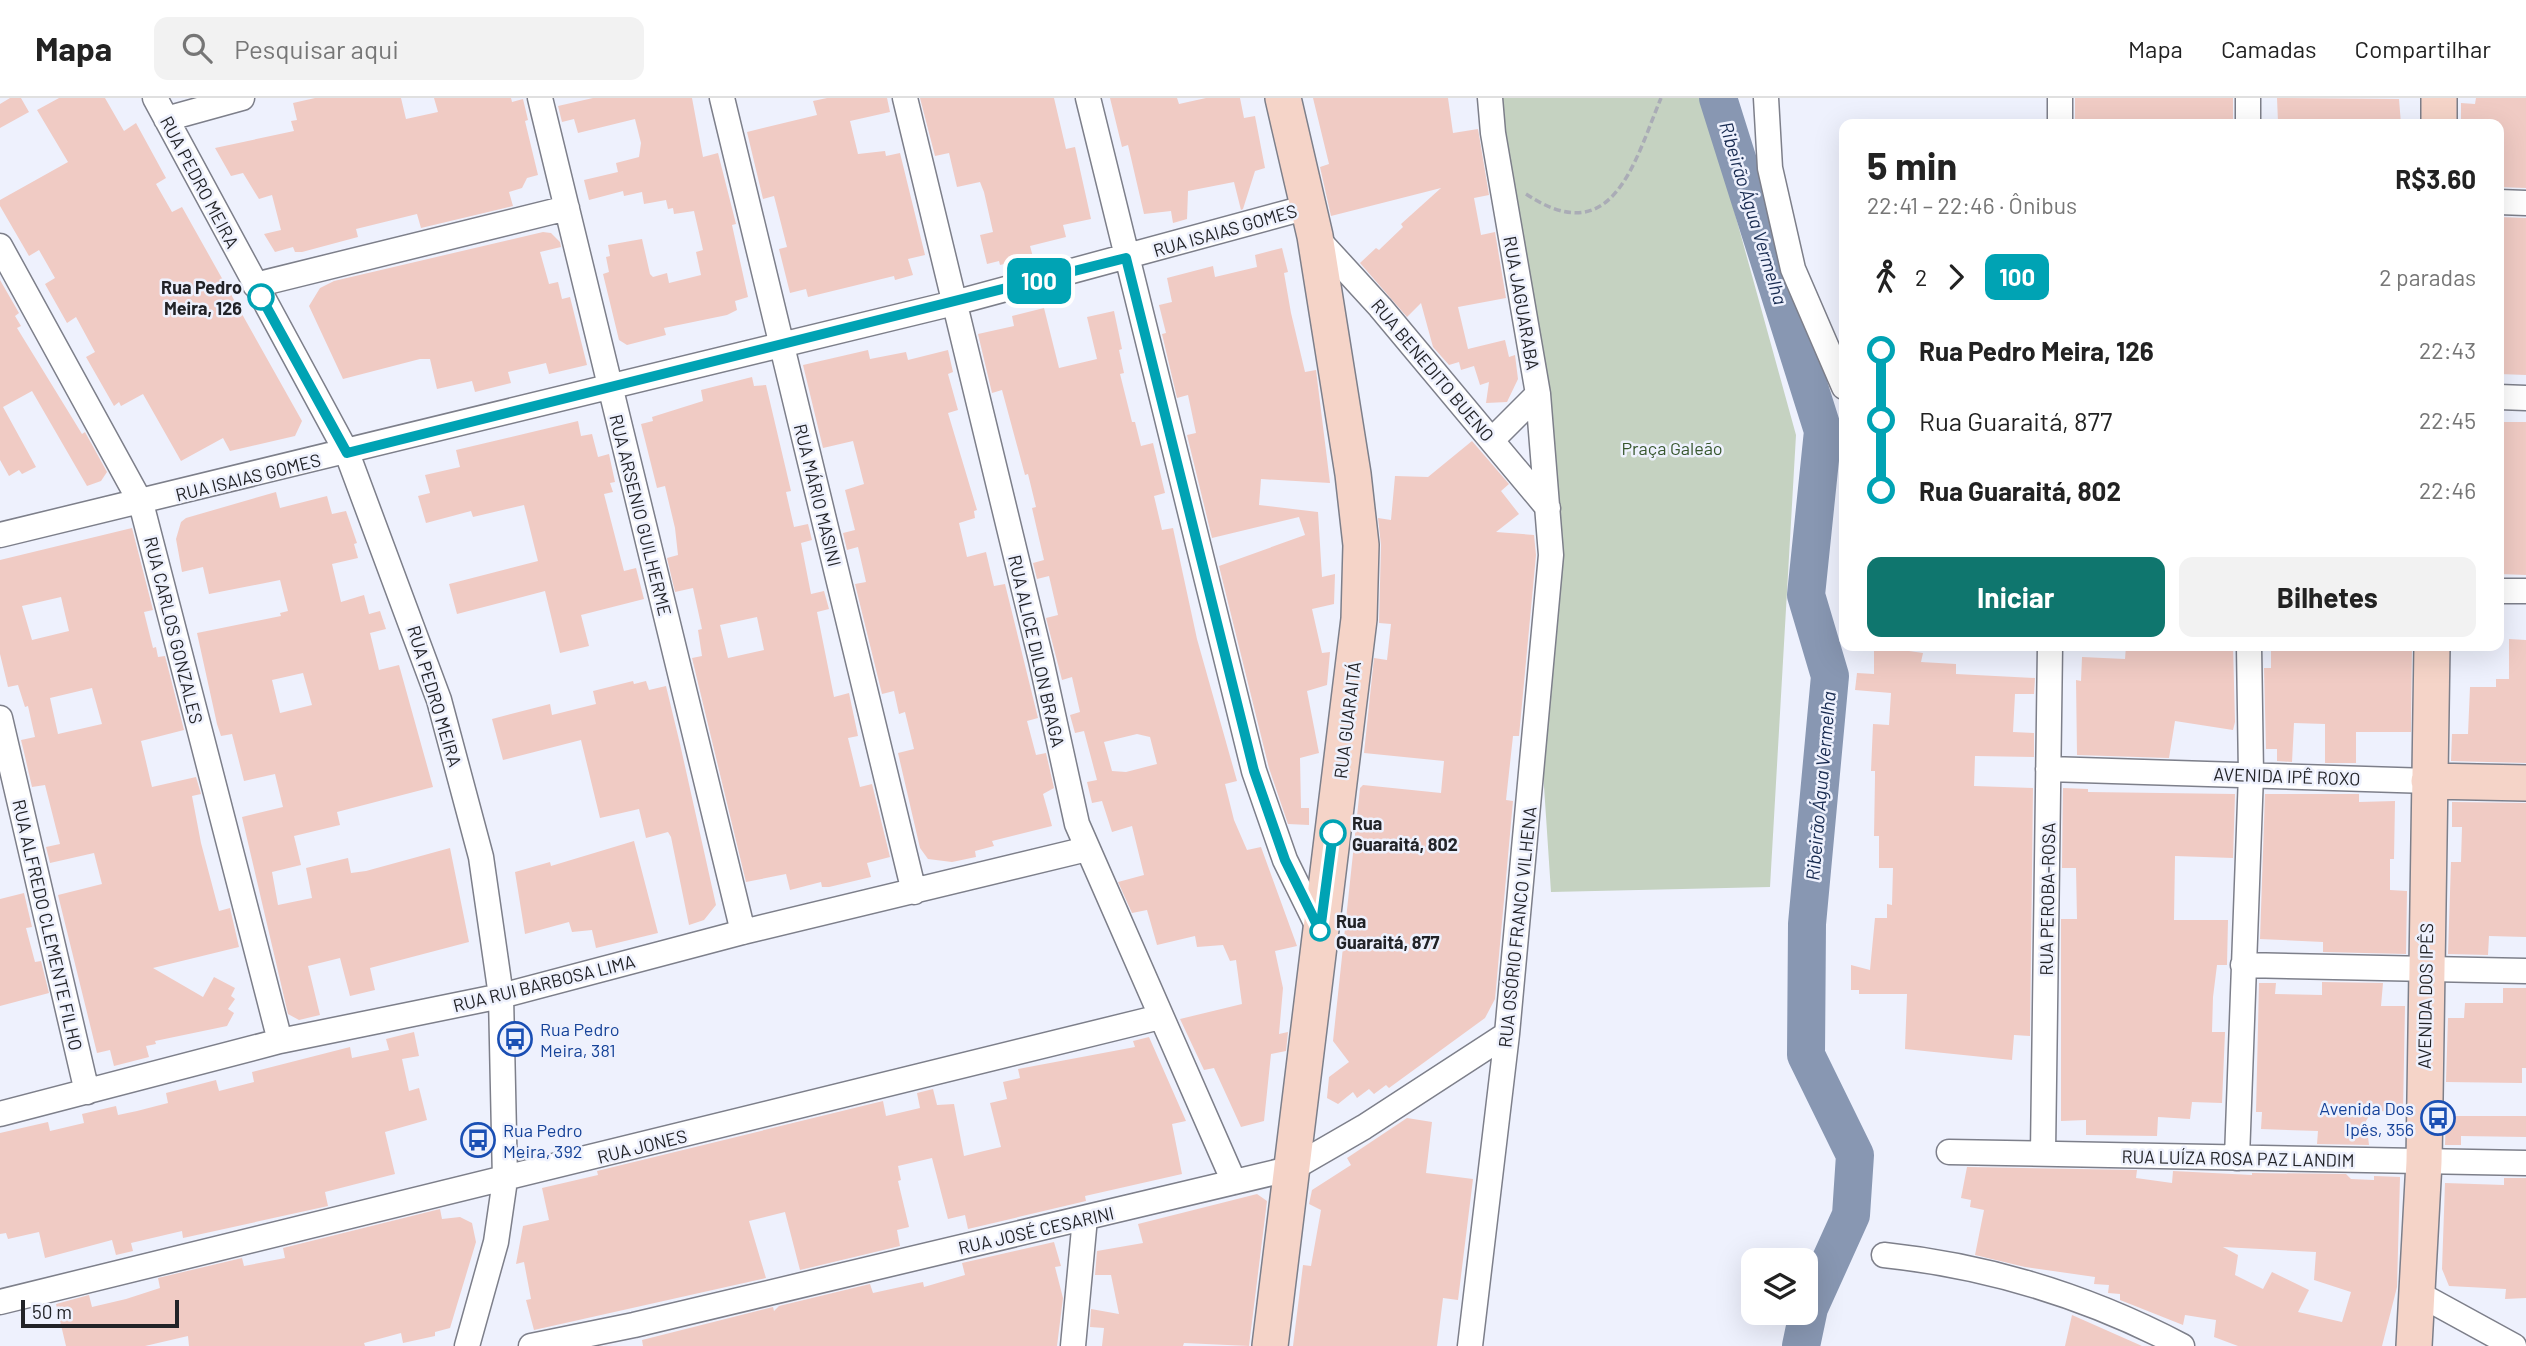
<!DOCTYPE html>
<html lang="pt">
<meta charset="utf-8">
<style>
:root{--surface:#fff;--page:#f2f2f2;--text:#222;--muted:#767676;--line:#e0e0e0;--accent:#0f766e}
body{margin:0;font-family:Barlow,sans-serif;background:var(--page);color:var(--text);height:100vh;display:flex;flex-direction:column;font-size:26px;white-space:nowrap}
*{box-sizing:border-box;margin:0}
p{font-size:23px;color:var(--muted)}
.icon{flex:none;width:38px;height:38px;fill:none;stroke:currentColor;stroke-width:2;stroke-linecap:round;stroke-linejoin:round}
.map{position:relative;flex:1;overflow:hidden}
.side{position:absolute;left:1839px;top:21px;width:665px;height:532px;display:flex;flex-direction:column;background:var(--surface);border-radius:14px;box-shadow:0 7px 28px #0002}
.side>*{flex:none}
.badge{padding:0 14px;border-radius:10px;font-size:24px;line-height:46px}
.tools{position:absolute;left:1741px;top:1150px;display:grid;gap:14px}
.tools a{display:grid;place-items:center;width:77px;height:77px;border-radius:14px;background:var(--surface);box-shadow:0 7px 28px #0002;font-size:35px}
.scale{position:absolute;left:21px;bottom:18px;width:158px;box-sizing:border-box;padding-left:7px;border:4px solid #222327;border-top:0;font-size:19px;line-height:24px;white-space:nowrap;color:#222327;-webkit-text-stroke:5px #eef1fd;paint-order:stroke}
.map>.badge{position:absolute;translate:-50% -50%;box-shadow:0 0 0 4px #fff}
.legs{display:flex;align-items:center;gap:10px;height:77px;padding:0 28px;font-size:23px}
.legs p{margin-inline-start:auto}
.summary{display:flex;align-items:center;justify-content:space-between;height:119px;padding:0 28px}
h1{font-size:38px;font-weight:700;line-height:52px}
.button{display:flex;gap:14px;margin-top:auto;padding:14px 28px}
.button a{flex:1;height:80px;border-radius:14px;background:var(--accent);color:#fff;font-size:28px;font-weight:700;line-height:80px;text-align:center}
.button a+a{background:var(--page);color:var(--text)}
ul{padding:0 28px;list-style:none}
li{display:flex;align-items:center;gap:24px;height:70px;font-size:26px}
li i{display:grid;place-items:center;width:10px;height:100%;margin:0 9px;background:currentColor}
li i::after{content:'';width:18px;height:18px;margin:-9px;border:5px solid;border-radius:50%;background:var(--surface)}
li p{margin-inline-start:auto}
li:first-child i{background:linear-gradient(#0000 50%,currentColor 0)}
li:last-child i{background:linear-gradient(currentColor 50%,#0000 0)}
header{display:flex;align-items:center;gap:42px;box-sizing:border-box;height:98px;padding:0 35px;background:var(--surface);border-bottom:2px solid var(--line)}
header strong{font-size:33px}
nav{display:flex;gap:38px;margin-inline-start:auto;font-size:24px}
.search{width:490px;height:63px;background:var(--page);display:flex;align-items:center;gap:18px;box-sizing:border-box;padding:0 24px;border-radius:14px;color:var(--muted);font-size:26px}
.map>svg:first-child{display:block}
.green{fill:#c5d2c1}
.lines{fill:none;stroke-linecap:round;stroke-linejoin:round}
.river{stroke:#8897b2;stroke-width:38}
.building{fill:#f0cbc4;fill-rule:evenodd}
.street-casing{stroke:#7d7f8a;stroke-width:27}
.secondary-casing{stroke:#7d7f8a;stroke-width:38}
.path{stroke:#aaacb6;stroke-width:3.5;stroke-dasharray:7 3.5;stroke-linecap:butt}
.street{stroke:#fff;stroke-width:24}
.secondary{stroke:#f5d4c8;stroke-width:35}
.line-1-casing{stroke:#fff;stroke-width:16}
.line-1{stroke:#00a3b4;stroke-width:10}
.stop-1-dot{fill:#fff;stroke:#00a3b4;stroke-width:3.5}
.labels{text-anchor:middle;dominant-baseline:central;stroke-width:5;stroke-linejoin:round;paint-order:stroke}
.street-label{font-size:18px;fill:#222327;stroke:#eef1fd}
.stop-label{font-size:18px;font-weight:bold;fill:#222327;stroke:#eef1fd;text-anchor:start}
.park-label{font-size:18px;fill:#37562e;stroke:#eef1fd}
.transit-label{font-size:18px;fill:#164399;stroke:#eef1fd;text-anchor:start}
.water-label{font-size:19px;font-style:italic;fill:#172a50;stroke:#eef1fd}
</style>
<header>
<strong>Mapa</strong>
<div class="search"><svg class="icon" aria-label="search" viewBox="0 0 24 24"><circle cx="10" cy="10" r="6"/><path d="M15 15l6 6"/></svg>Pesquisar aqui</div>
<nav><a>Mapa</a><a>Camadas</a><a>Compartilhar</a></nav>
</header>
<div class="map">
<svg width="2526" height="1248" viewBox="0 0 2526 1248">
<rect width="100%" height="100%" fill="#eef1fd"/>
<path class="green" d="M1494 0H1703L1796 337 1770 789 1551 794 1542 658 1559 422Z"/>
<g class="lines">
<path class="river" d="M1718 0 1823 333 1806 497 1830 578 1807 826 1806 957 1855 1057 1851 1117 1809 1210 1801 1248"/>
</g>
<path class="building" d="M10 0H21L29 14 0 30V6Z
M59 0H105L124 33 136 25 166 80 156 86 172 114 182 109 302 323 295 338 230 353 223 340 181 363 143 296 121 308 119 304 114 308 86 259 95 254 76 219 67 225 45 186 55 180 39 152 29 158 0 108V102L68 64 37 12Z
M315 0H401L406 21 438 14 434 0H511L512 4 523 1 528 22 525 23 538 77 527 80 522 90 509 94 513 108 421 130 417 116 356 131 358 139 302 154H295L293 149 275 154 264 136 281 132 272 97 259 101 243 75 231 78 215 50 294 33 291 23 297 22 293 5Z
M593 0H692L703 59 718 55 736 126 732 127 748 199 735 203 737 212 727 217 664 230 666 237 627 247 619 242 603 176 609 174 606 159 610 158 608 147 642 141 650 176 653 179 667 175 669 185 701 177 696 154 703 152 694 113 674 116 673 110 668 111 666 102 644 106 642 94 624 98 623 93 589 102 584 82 618 74 616 65 639 59 641 45 635 21 578 35 574 21 562 24 558 8Z
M827 0H887L890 14 850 23 858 56 885 53 886 58 900 55 925 157 908 161 913 177 895 182 894 178 808 199 806 191 790 195 779 151 787 149 774 98 763 101 747 34 817 17 813 3Z
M920 0H1054L1066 51 1075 49 1091 121 1063 127 1066 139 1030 148 1033 159 1000 167 999 163 987 166 980 137 993 134 984 94 980 84 957 89 949 55 935 58Z
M1110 0H1177L1179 6 1206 0H1240L1244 20 1255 18 1265 70 1255 73 1243 111 1241 112 1234 84 1188 93 1187 121 1173 125 1171 113 1144 116 1128 47 1122 49Z
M1313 0H1448L1453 35 1478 31 1489 97 1474 100 1481 137 1495 134 1506 200 1458 209 1468 251 1505 242 1509 259 1515 257 1518 281 1507 304 1486 305 1489 284 1480 287 1474 268 1461 272 1459 264 1449 267 1433 249 1421 205 1407 219 1360 165 1376 150 1379 152 1403 129 1401 126 1441 90 1331 118 1320 69 1329 66Z
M2075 0H2233V26H2075Z
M2277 0 2399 1 2401 26 2278 24Z
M2476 0H2526V90L2499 89V26H2461V5L2475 6Z
M2499 119 2526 120V277L2499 276Z
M543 134 551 135 560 144 561 149 540 154 549 186 558 184 562 201 570 199 587 267 549 276 546 265 508 274 511 285 475 294 472 283 437 291 430 261H420L343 281 309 208 320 190 334 183Z
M1282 150 1288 174 1284 175 1291 215 1305 274 1316 272 1330 385 1261 381 1259 407 1318 414 1322 479 1335 476 1334 506 1312 511 1322 555 1330 554 1327 587 1307 593 1319 655 1300 660 1301 710H1309V727L1288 726 1269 670 1219 468 1305 437 1299 419 1212 440 1187 337 1196 335 1188 297 1177 300 1162 236 1166 235 1159 207 1172 204 1167 180 1213 168 1215 179 1257 169 1255 157Z
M0 182 19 215 15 218 21 228 17 230 82 336 85 334 107 374 101 383 87 388 32 293 3 309 36 369 22 376 19 372 9 378 0 362Z
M1044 210 1059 270 1097 261 1087 219 1114 213 1122 251 1119 252 1124 275 1120 276 1132 324H1135L1141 348 1153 345 1165 395 1154 398 1162 432 1173 430 1197 541 1237 683 1225 686 1234 722 1247 752 1261 749 1297 848 1275 853 1283 890 1279 936 1288 934 1286 953 1271 956 1264 1023 1241 1029 1214 970 1204 972 1180 921 1242 906 1236 862 1230 863 1223 847 1197 849 1195 838 1157 847 1147 812 1132 815 1118 784 1144 777 1132 728 1112 734 1102 703 1092 705 1087 684 1097 682 1084 633 1075 635 1070 617 1080 614 1072 579 1062 582 1046 520 1058 517 1049 478 1037 481 1033 465 1044 462 1032 410 1036 409 1028 376 1025 377 1002 292 992 295 978 236 1014 228 1012 218ZM1137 636 1150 639 1157 666 1126 674 1112 673 1104 644Z
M868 252 870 261 906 254 908 262 948 252 953 274 948 276 958 312 948 315 977 412 974 413 975 420 959 425 967 459 986 454 994 488 1005 486 1038 620 1027 623 1036 657 1046 655 1054 690 1043 696 1052 728 992 743 994 748 975 753 976 759 952 764 928 761 920 750 898 655 914 651 905 614 899 616 894 593 882 596 855 486 866 484 858 449 847 452 843 435 855 432 845 392 864 386 853 343 823 350 803 267Z
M752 279 754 288 766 287 791 393 786 394 794 429 808 426 812 442 801 445 811 496 824 493 829 511 817 514 834 599 849 595 858 638 848 640 860 689 872 686 890 759 867 765 871 779 829 789H822L821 784 790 792 786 776 746 784 692 560 702 558 698 532 702 531 693 490 675 494 667 460 678 457 675 430 665 388 657 390 641 326 653 323 652 319 703 303 701 292ZM757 519 764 552 728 560 720 527Z
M578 323 581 338 592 336 598 359 609 356 615 384 610 385 613 394 604 396 624 473 636 470 644 501 581 517 589 548 560 555 545 493 457 516 449 486 538 463 524 407 473 419 471 413 426 425 418 398 430 395 425 377 460 369 456 352Z
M2499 324H2526V477L2499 476Z
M1472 343 1509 386 1501 393 1519 416 1496 434 1534 437 1536 457 1519 638H1513L1506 702 1513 703 1495 901 1485 920 1389 990 1386 987 1374 996 1369 991 1357 1000 1353 994 1338 1006 1327 1000 1329 979 1349 964 1333 943 1360 690 1363 687 1441 695 1444 663 1364 655 1374 560 1387 562 1391 526 1379 525 1381 447 1378 420 1391 422 1395 378 1428 379Z
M276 394 280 410 327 398 332 416 346 413 357 445 354 446 358 460 332 466 341 504 364 497 369 516 380 513 386 531 370 535 379 572 399 567 433 689 337 714 340 727 294 738 301 767 272 774 278 807 312 800 306 770 348 760 351 775 366 773 450 750 469 844 370 870 375 892 350 898 340 860 308 868 320 917 299 922 288 916 242 719 283 709 275 676 244 683 232 636 221 638 217 626 197 535 281 518 280 515 288 513 280 482 209 496 203 469 182 474 176 441 181 424 186 420ZM303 575 312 607 280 615 272 582Z
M132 430 153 512 144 514 153 550 156 549 158 559 165 558 184 632 141 643 152 689 196 679 201 696 192 698 201 745 219 813 230 810 239 849 153 870 203 899 214 879 235 890 231 898 235 901 228 911 234 915 227 928 155 943 156 946 146 948 149 959 114 968 110 952 97 955 58 797 102 786 94 755 50 765 46 749 60 746 45 687 32 689 23 650 21 642 35 639 28 608 25 609 18 587 8 589 0 556V462ZM61 499 69 533 32 542 22 508ZM92 590 102 626 58 636 50 600Z
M2509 541 2526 542V665L2451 663 2452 636H2468L2470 589H2496V581H2509Z
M1874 548 1909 550V553L1923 555 1921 564 1956 566V576L2035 580 2034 596H2015L2013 634 2034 635V659L1975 658 1974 688 2033 690 2030 938 2014 937 2012 962 1905 951 1907 896H1859V892H1851V867L1870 872 1875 820H1887V806L1892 807 1893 770H1879V738H1874L1875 679V673H1871L1873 626 1889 627 1891 595 1855 592 1857 575 1874 576Z
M2126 548H2233L2235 624 2233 632 2175 623 2169 660 2077 657 2076 582 2081 583 2082 559 2125 561Z
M2271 548H2412L2411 634H2356V665H2325V626L2294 625 2292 664 2277 663V651H2266L2264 570H2271Z
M633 583 634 586 646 583 649 592 666 588 680 646 716 807 704 822 689 827 671 739 668 734 646 740 639 711 600 720 581 642 503 662 492 621 550 606 552 617 596 606 593 593Z
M2063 690 2088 691V694L2235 696 2233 760 2175 758 2174 822H2228L2227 867H2217L2213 899 2212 934H2225L2222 1005 2192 1004 2190 1021 2158 1019 2157 1038 2086 1037V1022L2061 1023V821H2077L2076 770H2062Z
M2265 696H2359V704L2395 703 2394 761H2390V792L2407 793 2406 856 2323 854V844L2260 841Z
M2452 704 2526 705V839L2489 838 2488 857 2448 856 2451 764H2461L2462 729H2452Z
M634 743 658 835 596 850 592 832 572 834 569 824 525 836 515 774 550 764 551 768Z
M24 795 32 829 26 830 35 864 41 863 49 895 0 908V801Z
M2322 884 2383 885 2381 908H2405L2403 1014 2377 1013V1018H2369L2366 1023 2369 1047 2317 1046 2318 1033 2261 1031 2262 1014H2256L2259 885H2276L2275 896 2322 897Z
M2503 890H2526V970H2522V985L2446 984 2448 920H2464L2465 905H2503Z
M414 934 419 958 402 961 409 993 419 990 427 1022 385 1034 395 1076 325 1094 328 1108 183 1140 182 1133 131 1145 133 1153 116 1157 112 1142 45 1160 39 1134 8 1141 6 1135 0 1136V1035L48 1024 50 1033 84 1025 82 1016 116 1008 118 1017 137 1013 168 1005 166 995 216 982 219 993 254 984 252 974 350 949 352 960 389 952 386 941Z
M1149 939 1186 1023 1172 1026 1182 1076 1085 1098 1086 1103 968 1131 965 1117 948 1121 932 1060 898 1068 901 1082 898 1083 909 1129 897 1132 900 1148 800 1172 785 1114 749 1123 766 1180 534 1232 526 1202 531 1201 524 1164 516 1166 523 1128 549 1122 542 1090 598 1077 597 1073 883 1003 886 1018 920 1010 917 995 933 991 937 1007 954 1006 964 1058 984 1053 1001 1049 990 1005 1007 1001 1003 984 1020 980 1018 971 1135 949 1133 943Z
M2446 1018H2526V1039L2461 1038V1047H2445Z
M1407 1020 1432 1024 1426 1075 1473 1081 1458 1202 1443 1200 1437 1248H1293L1303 1167 1311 1168 1321 1112 1309 1106 1312 1092 1351 1067 1347 1060Z
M1967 1069 2137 1072 2136 1080 2172 1085 2173 1073 2252 1077V1075L2346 1076 2351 1081 2374 1082V1078L2400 1079 2397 1189 2382 1248H2238L2214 1239 2216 1222 2185 1217 2183 1227 2120 1202V1196L2108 1195 2109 1187 2094 1186 2095 1179 2025 1169 1975 1157 1984 1112 1970 1109 1971 1102 1961 1100ZM2223 1149 2316 1154 2314 1182 2351 1194 2342 1224 2298 1214 2309 1192 2272 1174 2263 1191 2235 1177 2238 1157Z
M2504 1080H2526V1200L2505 1201 2506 1191 2449 1188 2442 1171 2445 1085 2504 1087Z
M1257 1096 1267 1103 1249 1248 1184 1245 1183 1248H1102L1104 1230 1090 1229 1091 1211 1119 1216 1111 1177H1095L1097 1153 1143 1145 1138 1126Z
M440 1111 442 1121 460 1119 472 1125 476 1144 450 1230 435 1234V1238L403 1245 401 1235 364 1245 365 1248H189L188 1238 145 1248H66L56 1206 89 1197 92 1209 126 1201 160 1190 158 1180 242 1160 244 1168 285 1160 283 1150Z
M1054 1144 1061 1168 1055 1169 1063 1200 1057 1248H643L642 1242 773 1209 774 1213 779 1208 870 1186 873 1195 923 1184 924 1189 965 1177 962 1165Z
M2072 1217 2142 1248H2065Z"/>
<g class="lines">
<g class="street-casing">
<path id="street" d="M155 0 347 355 439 602 481 759 501 898 505 1082 496 1144 467 1248
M540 0 743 834
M722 0 914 794
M905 0 1041 562 1077 726 1234 1084
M1088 0 1254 673 1285 762 1320 833
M1766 0 1770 70 1793 171 1844 289
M2248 0V26
M166 21 242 0
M2060 26V0
M2499 104 2526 105
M1315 138 1380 209 1548 410
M0 148 141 405 280 943
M255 187 567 110
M2499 299 2526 300
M1492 342 1538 296
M0 437 954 205 1308 109
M2499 493H2526
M0 620 87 994
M2048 671 2429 683
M2243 867 2526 873
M0 1016 280 943 501 898 743 834 1087 751
M1949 1054 2526 1065
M2043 1055 2050 548
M2237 1060 2251 676 2249 548
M1884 1157C1988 1168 2089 1199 2182 1248
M2419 1196 2514 1248
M0 1204 1160 919
M531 1248 634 1227 1293 1070 1364 1029 1507 936
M1073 1248 1085 1120
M1470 1248 1507 936 1551 457 1538 296 1493 35 1490 0"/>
</g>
<g class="secondary-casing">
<path id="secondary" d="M2439 26V0
M2429 683 2526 685
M1270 1248 1359 521 1361 447 1353 376 1315 138 1283 0
M2414 1248 2424 1064 2432 548"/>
</g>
<path class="path" d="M1526 96C1613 154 1634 65 1661 0"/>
<use href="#street" class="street"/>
<use href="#secondary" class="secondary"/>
</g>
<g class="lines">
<g class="line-1-casing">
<path id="line-1" d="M261 199 347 355 1126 160 1254 673 1285 762 1320 833 1333 735"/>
</g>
<use href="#line-1" class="line-1"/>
</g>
<defs>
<g id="bus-ring" transform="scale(1.75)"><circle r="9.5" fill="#eef1fd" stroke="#1a4fb4" stroke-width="1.5"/><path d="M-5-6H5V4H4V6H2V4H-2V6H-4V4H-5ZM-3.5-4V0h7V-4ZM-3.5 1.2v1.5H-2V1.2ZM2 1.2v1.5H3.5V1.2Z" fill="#1a4fb4"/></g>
</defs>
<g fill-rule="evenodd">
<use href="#bus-ring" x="515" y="941"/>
<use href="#bus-ring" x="2438" y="1020"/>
<use href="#bus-ring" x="478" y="1042"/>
</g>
<g class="stop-1-dot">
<circle cx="261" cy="199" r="12"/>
<circle cx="1333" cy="735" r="12"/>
<circle cx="1320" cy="833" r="9"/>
</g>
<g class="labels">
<g class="street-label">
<text transform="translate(200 84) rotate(62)">RUA PEDRO MEIRA</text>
<text transform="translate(1225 132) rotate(-16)">RUA ISAIAS GOMES</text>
<text transform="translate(1522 205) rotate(80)">RUA JAGUARABA</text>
<text transform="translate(1433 272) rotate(50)">RUA BENEDITO BUENO</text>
<text transform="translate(248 379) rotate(-14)">RUA ISAIAS GOMES</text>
<text transform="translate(818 397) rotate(76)">RUA MÁRIO MASINI</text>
<text transform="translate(641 417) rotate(76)">RUA ARSENIO GUILHERME</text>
<text transform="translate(174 532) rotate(76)">RUA CARLOS GONZALES</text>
<text transform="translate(1037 553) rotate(77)">RUA ALICE DILON BRAGA</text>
<text transform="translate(435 598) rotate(73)">RUA PEDRO MEIRA</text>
<text transform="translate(1347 622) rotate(-83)">RUA GUARAITÁ</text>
<text transform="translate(2287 678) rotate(2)">AVENIDA IPÊ ROXO</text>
<text transform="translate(2047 801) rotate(-89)">RUA PEROBA-ROSA</text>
<text transform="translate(48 827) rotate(77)">RUA ALFREDO CLEMENTE FILHO</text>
<text transform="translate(1517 829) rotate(-84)">RUA OSÓRIO FRANCO VILHENA</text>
<text transform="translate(544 885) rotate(-14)">RUA RUI BARBOSA LIMA</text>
<text transform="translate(2425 898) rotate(-89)">AVENIDA DOS IPÊS</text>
<text transform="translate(642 1048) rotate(-14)">RUA JONES</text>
<text transform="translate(2238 1060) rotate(1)">RUA LUÍZA ROSA PAZ LANDIM</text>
<text transform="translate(1036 1132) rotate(-13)">RUA JOSÉ CESARINI</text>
</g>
<g class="stop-label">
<text x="242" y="189" text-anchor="end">Rua Pedro<tspan x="242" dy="21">Meira, 126</tspan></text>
<text x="1352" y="725">Rua<tspan x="1352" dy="21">Guaraitá, 802</tspan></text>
<text x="1336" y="823">Rua<tspan x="1336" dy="21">Guaraitá, 877</tspan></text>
</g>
<g class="park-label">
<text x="1672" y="350">Praça Galeão</text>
</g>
<g class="transit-label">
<text x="540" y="931">Rua Pedro<tspan x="540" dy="21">Meira, 381</tspan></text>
<text x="2414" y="1010" text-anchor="end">Avenida Dos<tspan x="2414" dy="21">Ipês, 356</tspan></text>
<text x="503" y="1032">Rua Pedro<tspan x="503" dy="21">Meira, 392</tspan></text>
</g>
<g class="water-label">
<text transform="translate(1754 115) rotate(73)">Ribeirão Água Vermelha</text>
<text transform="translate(1820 688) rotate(-85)">Ribeirão Água Vermelha</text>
</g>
</g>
</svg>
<div class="tools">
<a><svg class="icon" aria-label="layers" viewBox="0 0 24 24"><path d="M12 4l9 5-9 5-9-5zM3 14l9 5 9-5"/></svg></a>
</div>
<div class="scale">50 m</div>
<b class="badge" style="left:1039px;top:183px;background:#00a3b4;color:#fff">100</b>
<section class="side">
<div class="summary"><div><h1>5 min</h1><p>22:41 – 22:46 · Ônibus</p></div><b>R$3.60</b></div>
<div class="legs"><svg class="icon" aria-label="walk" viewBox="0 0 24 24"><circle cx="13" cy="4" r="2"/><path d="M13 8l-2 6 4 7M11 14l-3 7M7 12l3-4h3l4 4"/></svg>2<svg class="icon" aria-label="forward" viewBox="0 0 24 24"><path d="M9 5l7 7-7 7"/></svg><b class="badge" style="background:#00a3b4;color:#fff">100</b><p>2 paradas</p></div>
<ul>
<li><i style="color:#00a3b4"></i><b>Rua Pedro Meira, 126</b><p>22:43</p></li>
<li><i style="color:#00a3b4"></i><span>Rua Guaraitá, 877</span><p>22:45</p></li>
<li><i style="color:#00a3b4"></i><b>Rua Guaraitá, 802</b><p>22:46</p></li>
</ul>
<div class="button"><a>Iniciar</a><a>Bilhetes</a></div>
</section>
</div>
